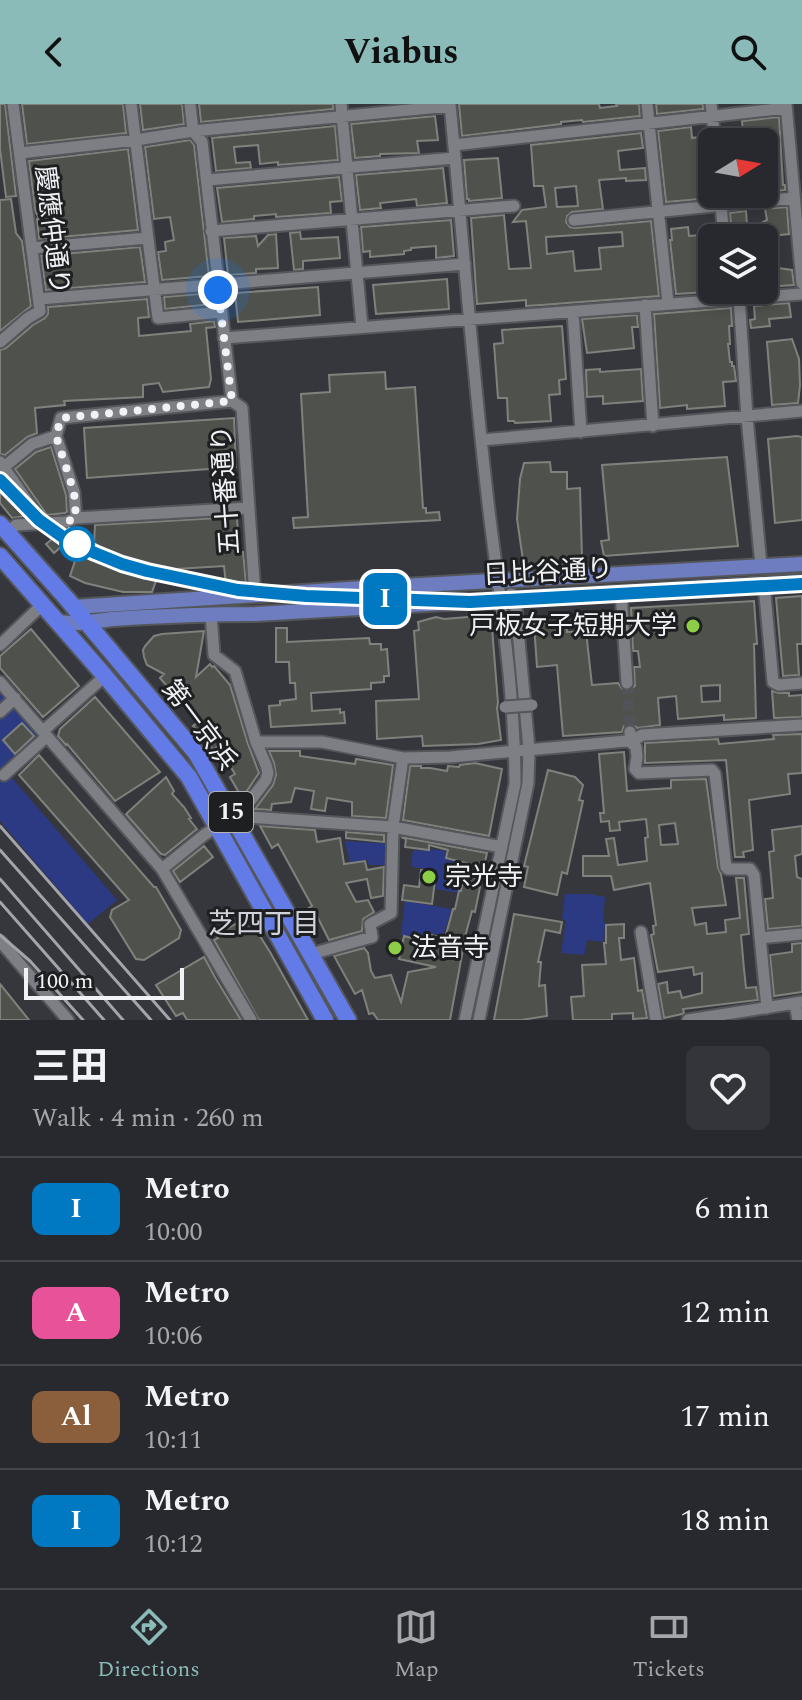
<!DOCTYPE html>
<meta charset="utf-8">
<style>
:root{--surface:#28292e;--page:#34353a;--text:#f1f3f6;--muted:#a5a6aa;--line:#44454a;--accent:#8bbbb9}
body{margin:0;font-family:Spectral,"Noto Sans JP",serif;background:var(--page);color:var(--text);height:100vh;display:flex;flex-direction:column;font-size:30px;white-space:nowrap}
*{box-sizing:border-box;margin:0}
p{font-size:26px;color:var(--muted)}
.icon{flex:none;width:44px;height:44px;fill:none;stroke:currentColor;stroke-width:2;stroke-linecap:round;stroke-linejoin:round}
.map{position:relative;height:916px;overflow:hidden}
.details{display:flex;flex-direction:column;background:var(--surface);flex:1}
.details>*{flex:none}
.badge{padding:0 16px;border-radius:12px;font-size:28px;line-height:52px}
.needle{width:52px;rotate:79deg}
.controls{position:absolute;left:698px;top:24px;display:grid;gap:16px}
.controls a{display:grid;place-items:center;width:80px;height:80px;border-radius:12px;background:var(--surface);box-shadow:0 4px 12px #0003,0 0 0 2px var(--line);font-size:40px}
.scale{position:absolute;left:24px;bottom:20px;width:160px;box-sizing:border-box;padding-left:8px;border:4px solid #f0f2f5;border-top:0;font-size:22px;line-height:28px;white-space:nowrap;color:#f0f2f5;-webkit-text-stroke:6px #1e1f21;paint-order:stroke}
.you{position:absolute;width:40px;height:40px;margin:-20px;border:6px solid #fff;border-radius:50%;background:#1a73e8;box-shadow:0 0 0 12px #1a73e833}
.map>.badge{position:absolute;translate:-50% -50%;box-shadow:0 0 0 4px #fff}
.round{display:grid;place-items:center;flex:none;width:84px;height:84px;border-radius:12px;background:var(--page)}
.overview{display:flex;align-items:center;justify-content:space-between;height:136px;padding:0 32px}
h1{font-size:38px;font-weight:700;line-height:60px}
ul{padding:0;list-style:none}
li{display:flex;align-items:center;gap:24px;height:104px;padding:0 32px;border-top:2px solid var(--line)}
li div{flex:1}
li b{display:block;font-size:30px}
li em{font-style:normal}
li .badge{min-width:88px;font-weight:700;text-align:center}
header{display:flex;justify-content:space-between;align-items:center;height:104px;padding:0 32px;background:var(--accent);color:#111;font-size:36px;font-weight:700}
.menu{display:flex;justify-content:space-around;align-items:center;height:112px;border-top:2px solid var(--line);background:var(--surface);font-size:22px;color:var(--muted)}
.menu a{display:grid;justify-items:center;gap:4px}
.menu .current{color:var(--accent)}
.map>svg:first-child{display:block}
.green{fill:#2c3a83}
.building{fill:#4f524c;stroke:#7f827c;stroke-width:2;fill-rule:evenodd}
.lines{fill:none;stroke-linecap:round;stroke-linejoin:round}
.minor-tunnel{stroke:#525359;stroke-width:11;stroke-dasharray:11 5.5;stroke-linecap:butt}
.minor-casing{stroke:#54565a;stroke-width:15}
.major-casing{stroke:#54565a;stroke-width:18}
.highway-casing{stroke:#54565a;stroke-width:20}
.minor{stroke:#7d7f85;stroke-width:11}
.major{stroke:#6d7dbf;stroke-width:14}
.highway{stroke:#627be6;stroke-width:16}
.rail{stroke:#a4a5aa;stroke-width:3}
.minor-bridge-casing{stroke:#54565a;stroke-width:15;stroke-linecap:butt}
.minor-bridge{stroke:#7d7f85;stroke-width:11}
.line-casing{stroke:#fff;stroke-width:18}
.line{stroke:#0079c2;stroke-width:12}
.walk{stroke:#f0f2f5;stroke-width:8;stroke-dasharray:0 14.4}
.stop-dot{fill:#fff;stroke:#0079c2;stroke-width:4}
.poi-dot{fill:#8cce45;stroke:#1e1f21;stroke-width:3}
.labels{text-anchor:middle;dominant-baseline:central;stroke-width:6;stroke-linejoin:round;paint-order:stroke}
.shield{fill:#1e1f21;stroke:#b1b3b5;stroke-width:2}
.shield-label{font-size:24px;font-weight:bold;fill:#f0f2f5}
.street-label{font-size:26px;fill:#f0f2f5;stroke:#1e1f21}
.poi-label{font-size:26px;fill:#f0f2f5;stroke:#1e1f21;text-anchor:start}
.neighbourhood-label{font-size:28px;fill:#d1d3da;stroke:#1e1f21}
</style>
<header><svg class="icon" aria-label="back" viewBox="0 0 24 24"><path d="M15 5l-7 7 7 7"/></svg>Viabus<svg class="icon" aria-label="search" viewBox="0 0 24 24"><circle cx="10" cy="10" r="6"/><path d="M15 15l6 6"/></svg></header>
<div class="map">
<svg width="802" height="916" viewBox="0 0 802 916">
<rect width="100%" height="100%" fill="#36373d"/>
<path class="green" d="M0 585 40 635 6 667 117 796 88 820 0 717Z
M345 737 391 740V761H369L367 756 350 758Z
M431 745 446 747 445 755 455 758 454 767 463 769 458 789 436 785 438 766 411 763 413 746 430 747Z
M565 790H589L605 793 603 817 605 819 604 838 587 836 584 851 561 849 566 817 562 814Z
M405 797 452 805 443 832 426 828 424 834 401 831Z"/>
<path class="building" d="M0 0H5L16 92 6 93 0 45Z
M22 0H123L126 29 27 40Z
M140 0H182L184 20 143 26Z
M199 0H333V5L201 18Z
M459 0H599L600 4 617 2 616 0H639L640 12 583 18 582 16 561 18V20L462 32Z
M656 0H703V5L657 10Z
M435 12 438 36 417 37 419 49 380 50V52L355 54 351 20Z
M779 13 783 81H785V86L764 88V38H744L742 17Z
M335 22 338 56 278 61V58L260 60 258 41 234 43 236 59 250 58 251 64 216 67 212 34Z
M691 23 692 34 706 32 712 77V94L666 98 658 27Z
M641 29 643 44 618 47 620 66 645 64 646 76 626 77V74L599 76 603 105 572 108 567 112 566 118 570 123 575 124 651 117 659 192 541 201 526 202V196L477 200 471 114 504 111 509 165 531 164 526 117 513 118 522 106 546 103 543 82H534L531 41ZM576 82 578 102 557 103 555 84ZM622 128 623 142 599 144 601 165 575 167 573 147 547 150 546 133Z
M190 36 194 41 209 172 162 176 158 148 166 147 165 138 174 136 170 113 154 115 145 43Z
M128 45 138 126 39 135 37 115H39L35 106 29 57Z
M498 54 502 94 469 97V95H467L464 56Z
M443 64 447 99 417 102 416 95 380 99 381 104 360 106 356 71Z
M339 73 342 97 330 98 331 109 276 113V110L254 112V115L222 118 217 84Z
M11 95 16 129 22 137 31 202 0 227V96Z
M787 103 789 130 763 133 761 119 767 116 765 105Z
M746 107 747 122H745L746 134H732L730 109Z
M451 116 454 152 436 154V142L411 144V146L404 147V150L370 153V147L363 148 361 123Z
M688 123 689 132 712 130V186H724V187L676 190 670 136H672L671 125Z
M300 128 301 135 338 133 340 154 303 157V165L294 166 290 129Z
M276 130 278 164 256 165V169L228 171 224 134 256 132 258 142 268 131Z
M140 143 145 178 46 186 41 152Z
M778 164 792 166 794 181 764 183V165Z
M447 175 449 205 376 210 373 181Z
M318 183 320 211 238 218 235 189Z
M211 189 212 200 165 205 164 193Z
M147 195 149 213 138 214 139 232 191 227 190 220 214 217 215 223 206 224 211 275 209 283 163 288 159 279 143 281V293L64 297 65 301 35 304 37 329 27 333 5 351 0 350V246L6 244 33 221 45 214 48 210V203Z
M789 199 791 213 769 215 770 222 751 224 750 216 755 215 754 202Z
M731 204 732 222H729L730 240H728L730 258H732V262H734L736 277 723 278 725 302 687 305V301L660 304 654 210Z
M637 211 638 223H632L634 244 587 249 582 215Z
M562 222 566 275 559 276 560 290 549 291 551 317 515 319 514 317H508L507 294H498L494 240 503 239 502 226Z
M792 235 799 255 800 281 798 299 772 301 767 238Z
M600 265V268L641 265 643 297 603 300V292L587 293 586 266Z
M385 268 386 285 415 283 423 404H426V409L439 408 440 416 294 424 293 414 308 413 301 290 330 288 329 271Z
M234 314 236 363 87 374 84 324Z
M797 332 802 333V416L775 419 768 335Z
M51 343 66 391 67 408 65 409 47 411 15 365 36 348Z
M727 353 738 442 604 452 601 437 609 436 602 361Z
M550 358 551 368H567V385L580 384 582 454 570 455 567 461 524 463 517 415 520 375 524 359Z
M0 373 27 412 12 414 0 399Z
M237 413 239 448H243L246 480 226 482 224 462 160 466 152 488H123L85 479 70 472 82 436 94 440 95 421Z
M62 427H65L71 434 54 449 46 440Z
M802 492V540H797L799 571 783 572 776 494Z
M754 497 757 540H754L756 614 724 616V611L678 615 676 592 658 594 660 621 637 624 634 621 628 620 624 622 622 628 563 632 557 561 537 563 534 520 566 517 567 528 586 527 592 581 618 579 623 586 628 587 635 582 634 563H640L638 547H633L631 504ZM720 581V597L702 598 701 582Z
M491 511 498 599 497 604 501 636 478 640 423 642 422 632 377 635 376 597 419 595 414 527 419 526 418 518 436 513 444 515Z
M276 524H287V538L369 534 370 540H381V546L387 545 389 572H384V578L371 579V585L311 589 312 607 340 605V609L344 608 345 619 271 623 269 602 280 601V597L296 595 295 579H290L289 558H276Z
M31 525 79 582 43 613 0 564V552Z
M204 527 196 573 210 560 212 563 214 562 230 581 248 640 259 669 242 694 230 673 235 670 218 642 213 646 193 622 198 618 160 574 164 570 147 561 144 553 143 546 145 542 154 532 162 530Z
M772 587 779 589H789V592L802 591V613L774 614Z
M95 593 160 668 115 697 67 640 66 641 58 632 60 625Z
M22 619 34 632 15 650 3 636Z
M802 630V669L788 670 790 690 749 696 753 746 743 748 744 753H735L726 656 645 659V639L718 635 719 640 774 635 773 631Z
M269 647H300V652L355 660 356 655 393 661 386 714 352 712V698L327 694 325 707 311 705 314 687 295 684 291 698 272 700 271 706 255 705 273 681 276 671 274 659Z
M624 648 627 687 671 684V676L706 675 718 764 721 770 726 801 692 804 695 821 706 819 707 830 726 828 725 816 740 814 736 774H744L749 830 741 831 744 865 746 884 756 883 758 896 683 905 684 909 682 910 664 914 658 880 667 878 668 889 680 887 682 894 702 889V869L694 871 693 863 658 868 651 831 654 830 653 822 656 821 650 779 614 786 611 772H583V752H609L606 735 614 734 618 761 647 757 645 734 648 733 646 715 619 718 620 726 610 727 609 717 601 718 600 709H604L599 650ZM675 719 678 740 661 741 659 721Z
M39 651 154 783H156L181 826 179 834 144 856 136 855 110 813 112 806 129 796 19 671Z
M475 659 502 665 489 732 403 716 410 662H421V664H430L447 667 448 662 459 663 460 661Z
M548 666 575 673 583 681 579 696 583 697 567 770 562 768 557 791 524 783 528 763 524 762Z
M166 673 174 687 172 690 184 703 191 714 189 715 197 725 165 751 161 750 126 710Z
M260 722 315 726 317 738 340 734 344 760 365 757 367 766 384 763 383 792 371 794 367 775 346 779 356 798 368 796 374 808 363 815 362 827 329 836 317 812 312 814 307 805 312 802 278 740 272 744Z
M802 722V750L795 752 797 773 802 775V822L768 825 765 795 773 794 769 748 774 747 772 726Z
M346 728 384 731V738L346 734Z
M401 733 487 749 485 758 483 757 482 763 446 754 448 746 429 741V746L405 743 406 735Z
M204 742 213 753 180 778 173 767Z
M421 766 436 769 432 800 402 796 404 781 419 783Z
M464 772 479 774 478 782 480 783 475 808 472 807 466 829 450 916H378L373 909 369 910 362 886 355 890 334 852 364 844 368 849 371 867 375 874 391 871 401 898 408 868 436 863 399 855 404 832 424 837 426 830 445 834 453 805H455L459 787H461Z
M514 810 562 818 560 829 545 826 538 858H541L539 882 545 881 547 912 521 916H494Z
M248 813 270 848 308 916H259L214 836 218 834 216 831Z
M624 820V834H619L621 856 634 854 638 887 642 886 647 914 633 915V909L612 910V916H573L571 893 584 892 582 861 606 860 604 839H606V821Z
M802 839V888L774 892 770 851 792 848V840Z
M204 853 216 875 241 916H187L183 909 176 912 156 881Z
M0 880 29 916H0Z"/>
<g class="lines">
<path class="minor-tunnel" d="M627 579 630 628"/>
<g class="minor-casing">
<path id="minor" d="M131 0 158 214 221 208
M190 0 193 27 202 38 232 297 242 304 255 492
M341 0 362 223
M450 0C463 135 473 272 489 407 500 497 515 588 515 680L465 916
M647 0 668 199
M711 0 715 38
M786 0 802 179
M454 41 786 4
M20 49 136 36 193 27 450 2
M207 76 455 54
M720 90 724 134
M574 116 794 94
M211 127 514 102
M32 144 148 134
M739 193 747 313 761 462
M39 195 465 160
M645 201 653 322
M573 208 581 328
M224 234 802 190
M0 238 28 214 40 207 13 0
M482 336 802 307
M0 358 43 420
M4 363 32 340 56 332
M76 414 74 388 56 332 61 314 232 297
M7 429 16 421 66 418 76 414 249 404
M764 480 773 578 779 581 802 579
M621 488 627 579
M0 541 42 501
M0 578 162 765 251 916
M0 608 15 594
M43 627 105 572
M630 628 631 638 642 631 802 621
M256 638H322L403 654 450 653 626 637 631 638 636 643 637 653 635 665 639 669 712 666 715 670 726 763 728 765H750L754 771 767 904
M4 671 44 635
M234 712 393 723 502 743
M162 765 204 731 244 705 266 676 268 669 266 661 256 638 235 567 214 551 211 510
M641 828 656 916
M760 834 802 830
M0 837 68 916
M311 850 372 833 370 820 391 809 393 723 403 654
M795 899 798 916
M479 916 528 679 529 645 515 494 511 490
M688 916 802 898"/>
</g>
<g class="major-casing">
<path id="major" d="M74 503 348 485 802 460
M57 518C76 521 93 517 113 515 160 512 208 510 256 510L802 478"/>
</g>
<g class="highway-casing">
<path id="highway" d="M0 420 67 495 196 649 348 916
M0 452 105 572 189 673 325 916"/>
</g>
<use href="#minor" class="minor"/>
<use href="#major" class="major"/>
<use href="#highway" class="highway"/>
<path class="rail" d="M0 722 170 916
M0 746 151 916
M0 775 123 916
M0 798 104 916
M0 831 30 857 83 916"/>
<g class="minor-bridge-casing">
<path id="minor-bridge" d="M505 603 532 601"/>
</g>
<use href="#minor-bridge" class="minor-bridge"/>
</g>
<g class="lines">
<g class="line-casing">
<path id="line" d="M0 376 39 416 67 436 95 449 122 460 147 467 238 486 306 492 470 498 802 480"/>
</g>
<use href="#line" class="line"/>
<path class="walk" d="M77 440 66 418 76 414 74 388 56 332 61 314 232 297 218 186"/>
</g>
<circle class="stop-dot" cx="77" cy="440" r="16"/>
<g class="poi-dot">
<circle cx="693" cy="522" r="8"/>
<circle cx="429" cy="773" r="8"/>
<circle cx="395" cy="844" r="8"/>
</g>
<g class="labels">
<rect class="shield" x="209" y="688" width="44" height="40" rx="6"/>
<g class="shield-label">
<text x="231" y="708">15</text>
</g>
<g class="street-label">
<text transform="translate(52 126) rotate(83)">慶應仲通り</text>
<text transform="translate(226 386) rotate(-94)">五十番通り</text>
<text transform="translate(548 468) rotate(-3)">日比谷通り</text>
<text transform="translate(199 621) rotate(53)">第一京浜</text>
</g>
<g class="poi-label">
<text x="677" y="522" text-anchor="end">戸板女子短期大学</text>
<text x="445" y="773">宗光寺</text>
<text x="411" y="844">法音寺</text>
</g>
<g class="neighbourhood-label">
<text x="264" y="820">芝四丁目</text>
</g>
</g>
</svg>
<div class="controls">
<a><svg class="needle" viewBox="-14 -14 28 28"><path d="M0-13l5 13h-10z" fill="#e53935"/><path d="M0 13l5-13h-10z" fill="#a5a6aa"/></svg></a>
<a><svg class="icon" aria-label="layers" viewBox="0 0 24 24"><path d="M12 4l9 5-9 5-9-5zM3 14l9 5 9-5"/></svg></a>
</div>
<div class="scale">100 m</div>
<div class="you" style="left:218px;top:186px"></div>
<b class="badge" style="left:385px;top:495px;background:#0079c2;color:#fff">I</b>
</div>
<section class="details">
<div class="overview"><div><h1>三田</h1><p>Walk · 4 min · 260 m</p></div><a class="round"><svg class="icon" aria-label="heart" viewBox="0 0 24 24"><path d="M12 20l-8-8c-3-5 5-10 8-4 3-6 11-1 8 4z"/></svg></a></div>
<ul>
<li><span class="badge" style="background:#0079c2;color:#fff">I</span><div><b>Metro</b><p>10:00</p></div><em>6 min</em></li>
<li><span class="badge" style="background:#e85298;color:#fff">A</span><div><b>Metro</b><p>10:06</p></div><em>12 min</em></li>
<li><span class="badge" style="background:#8b5e3c;color:#fff">Al</span><div><b>Metro</b><p>10:11</p></div><em>17 min</em></li>
<li><span class="badge" style="background:#0079c2;color:#fff">I</span><div><b>Metro</b><p>10:12</p></div><em>18 min</em></li>
</ul>
</section>
<nav class="menu">
<a class="current"><svg class="icon" aria-label="directions" viewBox="0 0 24 24"><path d="M12 3l9 9-9 9-9-9zM9 14v-3h6M13 9l2 2-2 2"/></svg>Directions</a>
<a><svg class="icon" aria-label="map" viewBox="0 0 24 24"><path d="M3 6l6-2 6 2 6-2v14l-6 2-6-2-6 2zM9 4v14M15 6v14"/></svg>Map</a>
<a><svg class="icon" aria-label="tickets" viewBox="0 0 24 24"><path d="M3 7h18v10H3zM15 7v10"/></svg>Tickets</a>
</nav>
